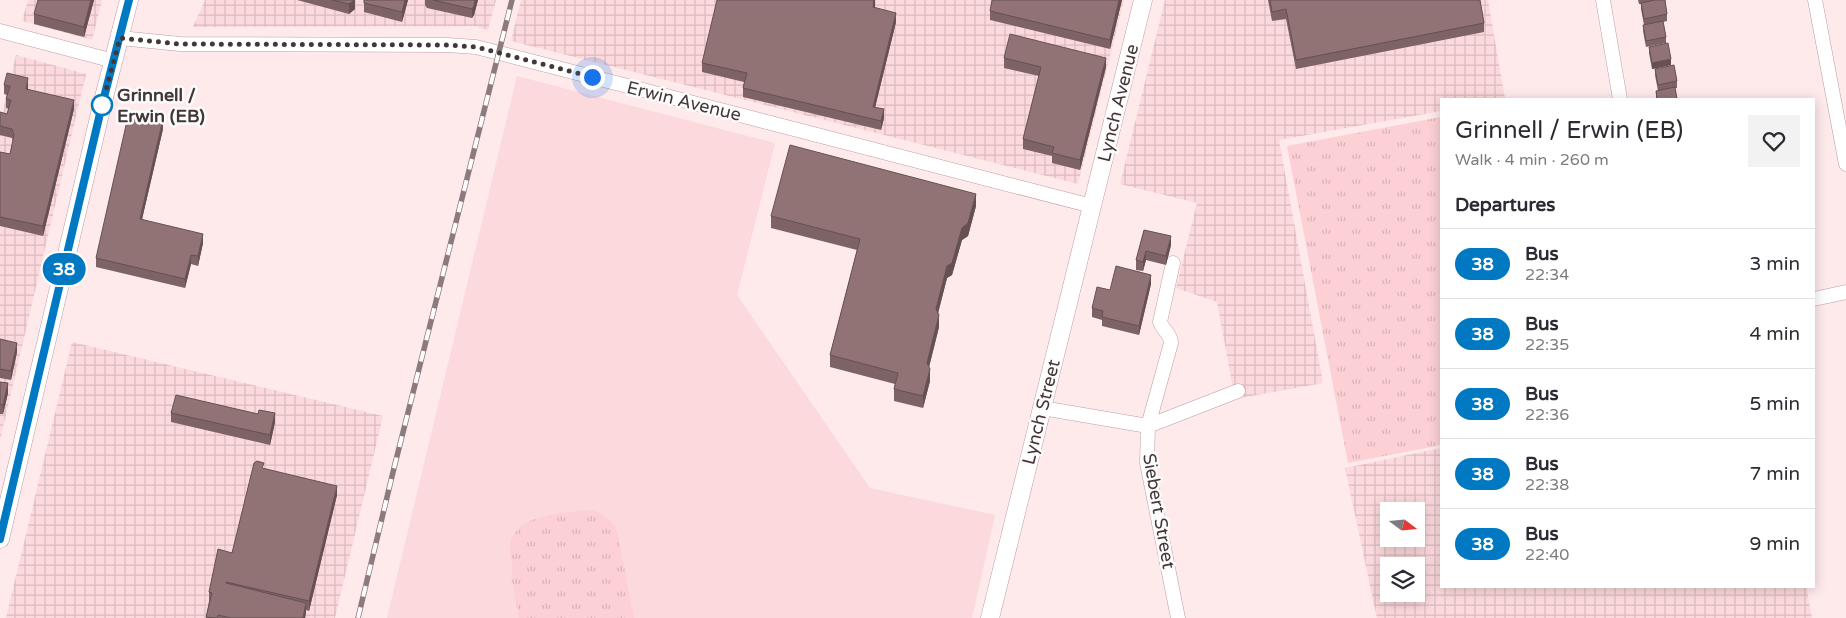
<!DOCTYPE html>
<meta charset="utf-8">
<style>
:root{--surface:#fff;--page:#f2f2f3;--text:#2b2b33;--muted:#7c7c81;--line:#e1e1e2}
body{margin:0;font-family:"Varela Round",sans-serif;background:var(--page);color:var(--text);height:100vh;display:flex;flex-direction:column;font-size:19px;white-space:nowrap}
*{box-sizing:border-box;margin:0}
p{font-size:16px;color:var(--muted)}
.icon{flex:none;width:28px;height:28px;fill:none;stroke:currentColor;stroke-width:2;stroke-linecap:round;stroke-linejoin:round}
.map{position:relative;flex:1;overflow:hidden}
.side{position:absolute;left:1440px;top:98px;width:375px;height:490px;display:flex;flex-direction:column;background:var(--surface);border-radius:0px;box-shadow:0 2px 12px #0003}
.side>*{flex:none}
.badge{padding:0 10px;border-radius:16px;font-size:18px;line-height:32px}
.needle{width:32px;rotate:106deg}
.controls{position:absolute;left:1380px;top:502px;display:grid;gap:10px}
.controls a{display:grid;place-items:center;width:45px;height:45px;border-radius:0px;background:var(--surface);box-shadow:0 2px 12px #0003;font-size:25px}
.you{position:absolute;width:25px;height:25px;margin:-12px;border:4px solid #fff;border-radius:50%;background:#1a73e8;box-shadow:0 0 0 8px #1a73e833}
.map>.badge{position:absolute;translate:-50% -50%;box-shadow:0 0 0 2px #fff}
h2{padding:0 15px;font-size:19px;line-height:45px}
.round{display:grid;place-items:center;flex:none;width:52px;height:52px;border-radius:0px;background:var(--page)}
.head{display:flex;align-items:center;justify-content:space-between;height:85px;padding:0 15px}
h1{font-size:24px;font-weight:600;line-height:38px}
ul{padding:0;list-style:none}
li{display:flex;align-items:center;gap:15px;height:70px;padding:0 15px;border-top:1px solid var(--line)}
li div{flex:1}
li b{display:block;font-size:19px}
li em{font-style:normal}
li .badge{min-width:55px;font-weight:700;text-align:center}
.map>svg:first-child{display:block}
.built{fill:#fcd9dc}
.industrial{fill:url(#industrial-grid);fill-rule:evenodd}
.grass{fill:url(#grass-tufts)}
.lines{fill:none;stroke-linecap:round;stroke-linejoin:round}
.minor-casing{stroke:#be9ea1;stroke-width:15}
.tertiary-casing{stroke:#be9ea1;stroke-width:19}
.minor{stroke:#fff;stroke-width:14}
.tertiary{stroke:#fff;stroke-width:18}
.rail-casing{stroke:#8b7b7c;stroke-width:5.5}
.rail{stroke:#fcfcfc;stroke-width:4;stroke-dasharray:11;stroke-linecap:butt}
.wall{fill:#7d6365}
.shaded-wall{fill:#665052}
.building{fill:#917375;stroke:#665052}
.line-casing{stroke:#fff;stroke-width:11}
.line{stroke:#0079c2;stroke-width:8}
.walk{stroke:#443738;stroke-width:5;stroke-dasharray:0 9}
.stop-dot{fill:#fff;stroke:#0079c2;stroke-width:2.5}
.labels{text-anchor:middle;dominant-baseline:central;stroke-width:5;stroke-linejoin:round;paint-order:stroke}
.stop-label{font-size:18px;font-weight:bold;fill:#443738;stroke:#fcfcfc;text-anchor:start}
.street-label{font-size:18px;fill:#443738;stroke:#fcfcfc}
</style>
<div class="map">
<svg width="1846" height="618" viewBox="0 0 1846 618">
<defs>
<pattern id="industrial-grid" width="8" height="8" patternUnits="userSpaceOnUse" patternTransform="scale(1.25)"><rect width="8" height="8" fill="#fcd9dc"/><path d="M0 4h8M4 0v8" fill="none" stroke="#d9bbbe"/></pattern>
<pattern id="grass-tufts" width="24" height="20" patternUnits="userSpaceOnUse" patternTransform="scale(1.25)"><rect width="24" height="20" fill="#fcd0d4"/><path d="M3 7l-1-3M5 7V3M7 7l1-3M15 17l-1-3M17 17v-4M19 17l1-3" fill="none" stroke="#d9b3b7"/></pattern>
</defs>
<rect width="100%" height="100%" fill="#fee9eb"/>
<path class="built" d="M517 76 775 143 737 295 870 488 995 515 972 618H387Z"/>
<path class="industrial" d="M28 0H102L92 40 22 21Z
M205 0H496L488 30 475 26 193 27Z
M521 0H1124L1078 184 511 41Z
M1165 0H1488L1505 99H1441V111L1279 140 1323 383 1235 399 1217 302 1176 288 1197 203 1120 184Z
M16 55 86 74 0 440V123Z
M72 342 383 416 335 618H6Z
M1441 448V586H1806L1812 618H1377L1345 468ZM1389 511H1416V539H1389ZM1389 566H1416V594H1389Z"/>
<path class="grass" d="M1441 117V445L1348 463 1287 146Z
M585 510C600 510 610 517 617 531L634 618H519L511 576C515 566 509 556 510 546 514 514 561 514 585 510Z"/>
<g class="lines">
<g class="minor-casing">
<path id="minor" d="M1603 0 1620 99
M1815 0 1846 164
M0 31 114 61
M120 38 180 44 447 45 476 47 1092 206
M1173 263 1160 322C1163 331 1171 333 1171 343L1148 426 1147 463 1178 618
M1814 299 1846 292
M1042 408 1148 426 1238 391"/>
</g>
<g class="tertiary-casing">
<path id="tertiary" d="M0 539 102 105 129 0
M990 618 1143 0"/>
</g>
<use href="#minor" class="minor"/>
<use href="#tertiary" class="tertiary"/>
<g class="rail-casing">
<path id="rail" d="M358 618 394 468 512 0"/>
</g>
<use href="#rail" class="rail"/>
</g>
<path class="wall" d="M94 0 84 37 34 24V14Z
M297 0H355V9L349 14Z
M364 0H408L402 22 364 12Z
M425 0H478L474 15 472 18 427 8 425 5Z
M875 0V8L896 22 875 107 884 118 881 130 743 97V88L744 82 702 72V63Z
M1122 0 1110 49 990 20V11Z
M1268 0H1480L1484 23V32L1296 69 1286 19 1272 21Z
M1638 0H1665L1667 14V21L1663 22 1666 37V43L1646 47 1643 31 1644 25 1641 9V4H1639Z
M1649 47 1671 65 1652 69 1649 53Z
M1004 58 1106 67 1080 170 1052 163V156L1023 149V139L1039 76 1004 68Z
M1655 69 1677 81V88H1675L1677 99H1656V91H1658L1655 75Z
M4 85 28 88V89L74 109 43 236 0 226V152L10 154 13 141 12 138 0 135V112L7 114 9 109 6 108V99L7 95 4 94Z
M163 129 142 219 203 243 198 266 191 264 185 288 96 267V258Z
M976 206 968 236 962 240 952 275 947 278 938 313 939 327 929 367 930 381 923 408 894 401V389L895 384 830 367V355L857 250 771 228V216Z
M1144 230 1171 245 1166 265 1146 260 1143 271 1136 270V260Z
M1151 284 1139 335 1102 326V320L1092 317V308L1110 290Z
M0 339 17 352 11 380 0 378Z
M0 382 8 393 3 414H0Z
M171 413 258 414 275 422 270 445 171 422Z
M264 468 337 495 309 611 306 610 305 618H206L209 601V592L232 553Z"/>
<path class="shaded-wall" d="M91 0H94L84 37V27Z
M354 0H355V9L349 14V4Z
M405 0H408L402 22V12Z
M475 0H478L474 15 472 18V9Z
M874 0H875V6L873 16V7Z
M1119 0H1122L1110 49V40Z
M896 13V22L873 116V107Z
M1106 58V67L1080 170V160Z
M1671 59V65L1652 69V63Z
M28 78V88L26 98V89Z
M74 100V109L43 236V226Z
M884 109V118L881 130V121Z
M163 119V129L140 228V219Z
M976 194V206L968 236 962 240 952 275 947 278 936 321V309L947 266Z
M203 234V243L198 266V256Z
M1171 236V245L1166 265V256Z
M1146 251V260L1143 271V262Z
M191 255V264L185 288V279Z
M1151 275V284L1139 335V326Z
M939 315V327L927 375V363Z
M17 343V352L11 380V371Z
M930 369V381L923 408V396Z
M8 383V393L3 414V405Z
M275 413V422L270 445V435Z
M337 486V495L309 611V601Z
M306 603V612L305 618H303Z"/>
<path class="building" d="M38 0H91L84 27 34 14Z
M332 0H354L349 4Z
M364 0H405L402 12 364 3Z
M433 0H475L474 6 472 9Z
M717 0H874L873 7 896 13 873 107 884 109 881 121 743 88 747 73 702 63Z
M992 0H1119L1110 40 990 11Z
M1270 0H1480L1484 23 1296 60 1286 9 1272 12Z
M1655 0H1665L1667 14 1644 19 1641 3Z
M1663 21 1666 37 1646 41 1643 25Z
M1010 34 1106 58 1080 160 1052 153 1054 147 1023 139 1041 67 1004 58Z
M1668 43 1671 59 1652 63 1649 47Z
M1674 65 1677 81 1658 85 1655 69Z
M7 73 28 78 26 89 74 100 43 226 0 217V152L10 154 14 135 12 129 0 126V112L7 114 11 100 6 99 10 86 4 85Z
M1675 87 1677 99H1657L1656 91Z
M129 112 163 119 140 219 203 234 198 256 191 255 185 279 96 258Z
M790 145 976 194 968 223 962 228 952 263 947 266 936 309 939 315 927 363 930 369 923 396 894 389 898 373 830 355 860 239 771 216Z
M1144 230 1171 236 1166 256 1146 251 1143 262 1136 260Z
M1116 266 1151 275 1139 326 1102 317 1103 311 1092 308 1097 287 1110 290Z
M0 339 17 343 11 371 0 369Z
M0 382 8 383 3 405 0 404Z
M176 395 258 414 259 410 275 413 270 435 171 413Z
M257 461 264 463 262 468 337 486 309 601 226 582V583L306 603 303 618H231L218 615 217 618 206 617 212 593 209 592 218 549 232 553 254 463Z"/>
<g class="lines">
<g class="line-casing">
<path id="line" d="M0 539 102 105 129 0"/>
</g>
<use href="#line" class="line"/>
<path class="walk" d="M102 105 120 38 180 44 447 45 476 47 592 77"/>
</g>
<circle class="stop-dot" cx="102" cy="105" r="10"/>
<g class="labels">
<g class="stop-label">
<text x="117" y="95">Grinnell /<tspan x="117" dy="21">Erwin (EB)</tspan></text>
</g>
<g class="street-label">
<text transform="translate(684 101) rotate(14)">Erwin Avenue</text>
<text transform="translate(1118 103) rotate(-76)">Lynch Avenue</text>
<text transform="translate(1041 412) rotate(-76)">Lynch Street</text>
<text transform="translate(1159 511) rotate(80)">Siebert Street</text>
</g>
</g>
</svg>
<div class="controls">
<a><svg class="needle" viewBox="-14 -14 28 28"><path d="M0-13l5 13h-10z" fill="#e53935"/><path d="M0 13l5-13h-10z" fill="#7c7c81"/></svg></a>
<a><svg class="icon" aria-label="layers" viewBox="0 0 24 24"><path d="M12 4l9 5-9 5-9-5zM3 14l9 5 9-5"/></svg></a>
</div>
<div class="you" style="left:592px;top:77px"></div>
<b class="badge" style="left:64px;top:269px;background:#0079c2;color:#fff">38</b>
<section class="side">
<div class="head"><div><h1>Grinnell / Erwin (EB)</h1><p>Walk · 4 min · 260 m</p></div><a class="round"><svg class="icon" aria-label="heart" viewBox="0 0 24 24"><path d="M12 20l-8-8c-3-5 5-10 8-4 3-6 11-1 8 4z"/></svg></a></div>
<h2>Departures</h2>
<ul>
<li><span class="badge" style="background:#0079c2;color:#fff">38</span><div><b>Bus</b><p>22:34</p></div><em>3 min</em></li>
<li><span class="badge" style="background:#0079c2;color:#fff">38</span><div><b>Bus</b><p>22:35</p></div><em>4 min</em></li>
<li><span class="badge" style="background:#0079c2;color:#fff">38</span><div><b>Bus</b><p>22:36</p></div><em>5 min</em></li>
<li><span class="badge" style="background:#0079c2;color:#fff">38</span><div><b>Bus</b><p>22:38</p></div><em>7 min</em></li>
<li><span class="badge" style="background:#0079c2;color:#fff">38</span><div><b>Bus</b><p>22:40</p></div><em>9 min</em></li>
</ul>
</section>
</div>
